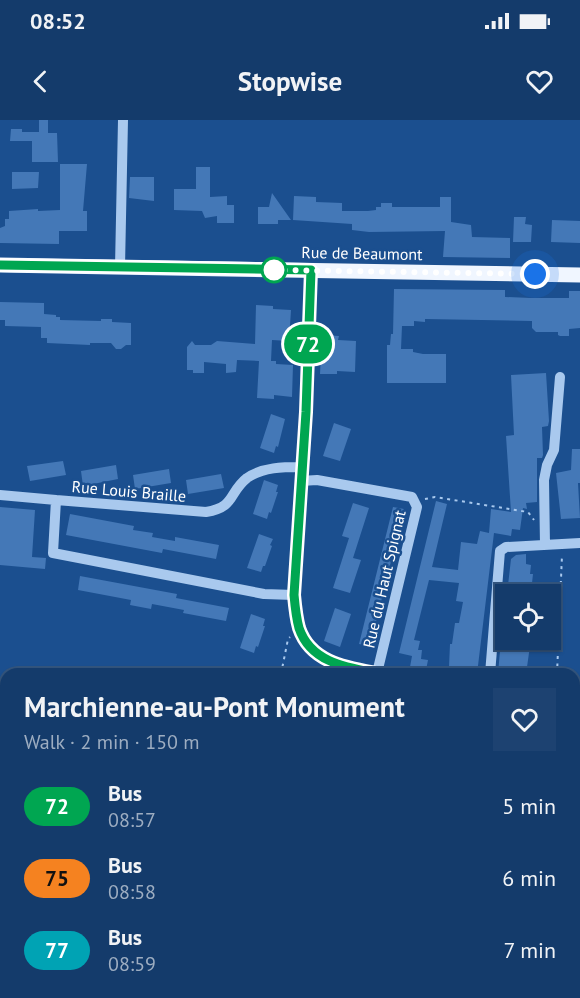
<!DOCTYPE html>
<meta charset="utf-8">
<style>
:root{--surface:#143b6b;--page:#1d4271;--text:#f1f3f6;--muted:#9dadc1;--line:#33557e}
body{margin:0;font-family:"PT Sans",sans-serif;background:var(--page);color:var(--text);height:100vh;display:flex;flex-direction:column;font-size:22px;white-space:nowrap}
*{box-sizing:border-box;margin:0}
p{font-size:20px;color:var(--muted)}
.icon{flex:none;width:33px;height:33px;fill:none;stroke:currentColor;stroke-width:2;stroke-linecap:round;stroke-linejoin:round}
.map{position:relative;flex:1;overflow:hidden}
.sheet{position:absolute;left:0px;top:548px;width:580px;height:332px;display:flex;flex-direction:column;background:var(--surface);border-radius:18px 18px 0 0;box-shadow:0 2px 4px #0004,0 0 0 2px var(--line)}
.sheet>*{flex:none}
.badge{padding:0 12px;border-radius:20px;font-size:21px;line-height:39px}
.tools{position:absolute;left:495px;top:464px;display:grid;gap:12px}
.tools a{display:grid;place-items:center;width:66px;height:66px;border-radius:0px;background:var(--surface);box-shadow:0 2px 4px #0004,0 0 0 2px var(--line);font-size:30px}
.you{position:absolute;width:30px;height:30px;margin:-15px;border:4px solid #fff;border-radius:50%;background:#1a73e8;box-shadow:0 0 0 9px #1a73e833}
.map>.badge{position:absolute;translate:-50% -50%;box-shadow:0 0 0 3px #fff}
.round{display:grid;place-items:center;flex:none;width:63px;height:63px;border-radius:0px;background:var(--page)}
.overview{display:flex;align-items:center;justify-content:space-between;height:102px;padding:0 24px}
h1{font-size:28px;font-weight:700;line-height:45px}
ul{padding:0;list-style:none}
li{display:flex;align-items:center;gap:18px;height:72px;padding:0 24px}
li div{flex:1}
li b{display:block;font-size:22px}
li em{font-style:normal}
li .badge{min-width:66px;font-weight:700;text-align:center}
.status{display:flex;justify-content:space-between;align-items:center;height:42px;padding:0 30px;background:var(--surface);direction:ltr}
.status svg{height:16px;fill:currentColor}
header{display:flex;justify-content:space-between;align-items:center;height:78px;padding:0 24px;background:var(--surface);font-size:27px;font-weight:700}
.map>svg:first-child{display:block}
.green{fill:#2e69ad}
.building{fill:#4478b7}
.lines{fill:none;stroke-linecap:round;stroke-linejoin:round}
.path{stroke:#a9c9ee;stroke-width:2;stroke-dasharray:3 4.5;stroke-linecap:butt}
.minor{stroke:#a9c9ee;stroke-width:10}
.major{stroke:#f0f6ff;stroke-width:15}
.line-casing{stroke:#fff;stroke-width:14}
.line{stroke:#00a651;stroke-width:9}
.walk{stroke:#fff;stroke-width:6;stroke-dasharray:0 10.8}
.stop-dot{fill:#fff;stroke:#00a651;stroke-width:3}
.labels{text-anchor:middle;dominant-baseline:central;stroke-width:5;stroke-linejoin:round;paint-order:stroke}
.street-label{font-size:16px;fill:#fff;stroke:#1b4f8f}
</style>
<div class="status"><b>08:52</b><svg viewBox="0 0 49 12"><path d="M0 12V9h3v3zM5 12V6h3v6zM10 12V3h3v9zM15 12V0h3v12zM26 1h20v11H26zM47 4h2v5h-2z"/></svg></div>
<header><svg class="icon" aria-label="back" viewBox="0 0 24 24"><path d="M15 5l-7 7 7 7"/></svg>Stopwise<svg class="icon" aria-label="heart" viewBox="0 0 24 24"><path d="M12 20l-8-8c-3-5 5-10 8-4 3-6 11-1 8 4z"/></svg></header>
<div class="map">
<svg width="580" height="878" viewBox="0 0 580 878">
<rect width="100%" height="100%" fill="#1b4f8f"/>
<path class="green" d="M0 775 6 776V873H367L376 878H0Z"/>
<path class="building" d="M39 0H48V13H57L58 42H32V21H10L11 9H22V12H39Z
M60 44H87L83 91H87V111H59V124L0 123V108L5 106V99H9V91L38 89V91L60 90Z
M196 47H210V77L227 76V85H234V103H217V96L205 98 202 91 174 90V69H196Z
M12 52H39L38 68 12 69Z
M130 57H154V81L129 78Z
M272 73 291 100H278V104H258V87H269Z
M294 76 316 77V82L342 83V91H368L376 90V87H381V83H392V87H440V77H451V102L471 105 472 117 510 118V138L443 137 445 111 369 112 352 110V104L293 100Z
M514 97H526L525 104 532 105 531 122H513Z
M552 100 580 101V123L551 122Z
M394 169 505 170V177L531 178H569V171H580V208L569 209V216H560L558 215V212H536L532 208V201L425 199V202L414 201V206H402L401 229H413V232L423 234H446V263H387V225H390L391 214H393Z
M0 182 44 183V194L56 195V197H60V200L101 201V199H112V202L131 203V225H126L121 229H116L111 223H90V225L47 223V218H41V207L5 206V200H0Z
M256 185 273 186V189L291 190 289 221 272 220 271 241H276V244L293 245 292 277 274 275V279L257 278 259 241 237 240 236 252 226 253V244L204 242V253H193V250H187V227L192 221 195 225H211L217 221 255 224Z
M322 215 339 216 338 220 356 221 355 252 337 251V254H320Z
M546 253 549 301 548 306 542 307 543 335 542 338H537V382L526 383 527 389 523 388 520 410 512 409 511 416 494 413 477 554H464V549L449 547 450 524H452L455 503H459L463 482 456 481 459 463 429 460 414 520 420 521 418 530H422L421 539 428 540 426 550 410 547 412 536 399 533 436 381 447 384 432 447 458 450 461 422 477 424 480 411 489 413 491 389 511 392 506 316 514 315 511 255Z
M271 294 285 299 278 327 276 326 274 333 260 328Z
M334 303 351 309 340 341 323 336Z
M572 329H580V363H578L580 398 561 399 556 353 571 350Z
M63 341 66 355 30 361 27 346Z
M116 345 118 359 83 366 81 351Z
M169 349 171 363 135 369 133 355Z
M221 354 224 368 188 374 186 360Z
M264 360 278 365 276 372H278L271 393 269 392 267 399 253 394Z
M353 383 369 388 353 438 361 440 350 473 333 468 349 418 342 416Z
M0 387 35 390 32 437 46 438 45 449 0 445Z
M393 387 404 389 370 526 359 524Z
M70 394 134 406 133 410 153 413 152 417 175 421V417L219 425 216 439 163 429 162 433 66 415Z
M259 414 273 419 270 425 272 426 265 446H263L261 452 247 448Z
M526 434V444L531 445 530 454H533L532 463 536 464 535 474H507L511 439 516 435Z
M80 456 177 474 176 478 229 488 226 501 183 493 184 490 152 484 151 489 130 485 131 480 78 470Z
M335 488 351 494 340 527 324 521Z
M251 494 265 499 263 506H265L258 527 256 526 254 533 240 528Z
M501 519H531L526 554H498Z"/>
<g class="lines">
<path class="path" d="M425 379 435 377 528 392 534 400
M281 554 288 519 290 517
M557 554 562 435"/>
<path class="minor" d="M120 147 123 0
M311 150 306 292 294 475C295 486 296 498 299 508 311 544 350 548 381 554
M301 361 317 360 412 377 417 387 377 553
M0 375 56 380
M545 425 544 360 547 345 554 330 560 257
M294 475 264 474 53 433 56 380 206 392C236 387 228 373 247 358 263 347 283 347 302 347
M490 554 500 431 506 427 580 423
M574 605 580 607
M5 666H6
M0 710 6 711
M574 731 580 733
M0 753 6 754
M574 850 580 852
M438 873 447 878"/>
<path class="major" d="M0 145 580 155"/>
</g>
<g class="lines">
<g class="line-casing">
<path id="line" d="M0 145 311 150 306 292 294 475C295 486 296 497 299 508 311 544 350 548 381 554"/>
</g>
<use href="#line" class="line"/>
<path class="walk" d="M274 150 535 154"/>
</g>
<circle class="stop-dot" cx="274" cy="150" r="12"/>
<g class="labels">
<g class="street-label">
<text transform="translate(362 133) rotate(1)">Rue de Beaumont</text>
<text transform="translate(129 371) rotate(5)">Rue Louis Braille</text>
<text transform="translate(384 459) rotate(-77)">Rue du Haut Spignat</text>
</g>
</g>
</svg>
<div class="tools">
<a><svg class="icon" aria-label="locate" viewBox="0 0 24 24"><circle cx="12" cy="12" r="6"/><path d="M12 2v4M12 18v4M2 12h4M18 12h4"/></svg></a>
</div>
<div class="you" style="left:535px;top:154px"></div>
<b class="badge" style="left:308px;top:224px;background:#00a651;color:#fff">72</b>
<section class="sheet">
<div class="overview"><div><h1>Marchienne-au-Pont Monument</h1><p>Walk · 2 min · 150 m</p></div><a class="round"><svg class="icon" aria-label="heart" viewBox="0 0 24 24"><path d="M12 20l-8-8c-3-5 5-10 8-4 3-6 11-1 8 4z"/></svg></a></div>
<ul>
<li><span class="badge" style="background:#00a651;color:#fff">72</span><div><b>Bus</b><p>08:57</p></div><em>5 min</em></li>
<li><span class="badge" style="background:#f58220;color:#111">75</span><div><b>Bus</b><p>08:58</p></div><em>6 min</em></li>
<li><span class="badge" style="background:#00a3b4;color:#fff">77</span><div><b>Bus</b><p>08:59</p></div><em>7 min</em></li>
</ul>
</section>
</div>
